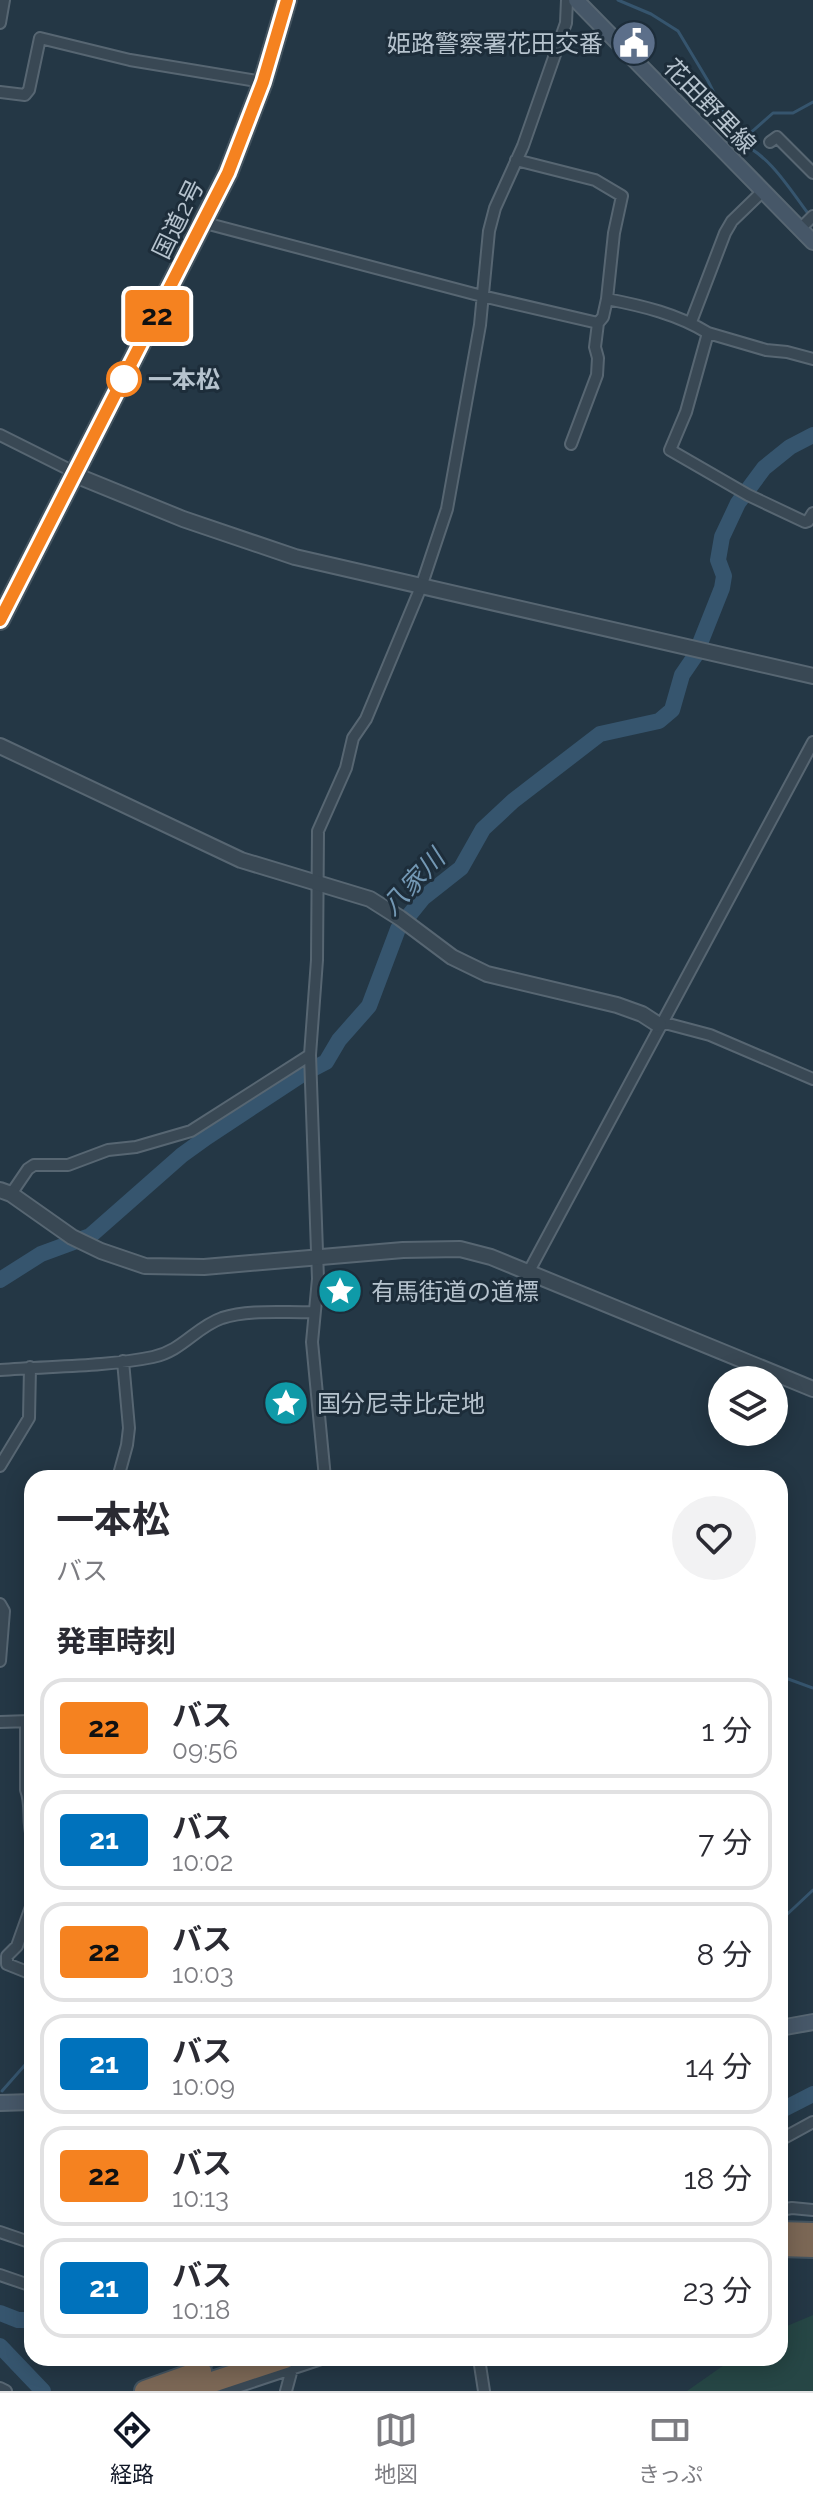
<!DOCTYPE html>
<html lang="ja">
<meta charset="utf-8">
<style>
:root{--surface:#fff;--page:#f2f2f3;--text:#2b2b33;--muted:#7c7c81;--line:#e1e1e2;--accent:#111827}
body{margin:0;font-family:Raleway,"Noto Sans JP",sans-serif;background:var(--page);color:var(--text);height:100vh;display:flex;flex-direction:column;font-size:30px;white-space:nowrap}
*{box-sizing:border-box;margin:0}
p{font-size:26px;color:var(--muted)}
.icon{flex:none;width:44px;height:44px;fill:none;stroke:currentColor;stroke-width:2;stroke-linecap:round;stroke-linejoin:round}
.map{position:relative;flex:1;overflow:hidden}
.panel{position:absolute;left:24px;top:1470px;width:764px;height:896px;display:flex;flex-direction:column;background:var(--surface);border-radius:24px;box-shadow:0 4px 20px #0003}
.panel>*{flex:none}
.badge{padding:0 16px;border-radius:6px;font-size:28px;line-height:52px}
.buttons{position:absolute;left:708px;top:1366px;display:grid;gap:16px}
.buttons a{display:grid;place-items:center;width:80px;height:80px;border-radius:50%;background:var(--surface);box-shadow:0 4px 20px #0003;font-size:40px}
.map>.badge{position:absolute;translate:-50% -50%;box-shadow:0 0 0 4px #fff}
h2{padding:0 32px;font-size:30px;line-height:72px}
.round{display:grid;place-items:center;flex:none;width:84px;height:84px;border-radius:42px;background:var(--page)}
.head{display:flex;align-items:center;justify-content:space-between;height:136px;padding:0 32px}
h1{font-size:38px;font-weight:700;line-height:60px}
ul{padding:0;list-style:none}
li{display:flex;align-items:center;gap:24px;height:100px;margin:0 16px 12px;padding:0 16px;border:4px solid var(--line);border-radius:24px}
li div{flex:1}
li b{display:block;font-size:30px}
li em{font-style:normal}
li .badge{min-width:88px;font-weight:700;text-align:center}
.dock{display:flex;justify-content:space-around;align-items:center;height:112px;border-top:2px solid var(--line);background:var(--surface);font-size:22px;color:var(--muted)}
.dock a{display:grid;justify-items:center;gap:4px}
.dock .current{color:var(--accent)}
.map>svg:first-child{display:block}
.green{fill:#264645}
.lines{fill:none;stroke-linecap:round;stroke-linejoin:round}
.stream{stroke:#36556e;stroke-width:3}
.river{stroke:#36556e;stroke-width:16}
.minor-casing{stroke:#576672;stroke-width:14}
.tertiary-casing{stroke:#576672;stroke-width:18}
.secondary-casing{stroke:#576672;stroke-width:18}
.trunk-casing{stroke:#43535f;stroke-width:22}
.motorway-casing{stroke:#43535f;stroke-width:24}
.minor{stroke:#394854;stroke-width:10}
.tertiary{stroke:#394854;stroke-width:14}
.secondary{stroke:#465768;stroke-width:14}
.trunk{stroke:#696764;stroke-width:18}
.motorway{stroke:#7b6755;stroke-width:20}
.line-casing{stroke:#fff;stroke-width:18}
.line{stroke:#f58220;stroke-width:12}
.stop-dot{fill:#fff;stroke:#f58220;stroke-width:4}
.labels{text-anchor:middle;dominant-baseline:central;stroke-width:6;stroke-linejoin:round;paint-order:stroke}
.poi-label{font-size:24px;fill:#b6c3ce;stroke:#1d2d3a;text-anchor:start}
.street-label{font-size:24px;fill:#b6c3ce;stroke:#1d2d3a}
.stop-label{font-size:24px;font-weight:bold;fill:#b6c3ce;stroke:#1d2d3a;text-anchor:start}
.water-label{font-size:26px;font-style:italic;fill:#7398b4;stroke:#1d2d3a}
</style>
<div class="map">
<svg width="813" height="2391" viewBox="0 0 813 2391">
<rect width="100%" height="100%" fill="#243745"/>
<path class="green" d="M813 2315V2391H687L734 2358H780V2329Z"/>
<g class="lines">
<path class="stream" d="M618 0 651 14 678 31 708 81 739 143 773 113H793L813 102
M739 143C768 153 789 188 807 212
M780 1676 813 1688
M780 1921 813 1890
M2 2091 32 2057"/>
<path class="river" d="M0 1280 41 1254 90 1236 182 1155 207 1137 301 1075 326 1062 339 1040 369 1006 398 929 423 898 461 868 483 829 513 801 600 734 659 721 672 710 682 675 695 656 722 588 724 576 718 560 722 537 738 503 764 468 790 447 813 435
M780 2111 813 2094
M0 2313 18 2320H32
M0 2346 43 2391"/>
<g class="minor-casing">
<path id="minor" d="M0 23 4 0
M0 92 25 95 29 90 40 38 130 60 263 82
M770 142 777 137 813 173
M516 160 595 180 622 196 614 233 607 299 603 317 598 323 595 347 598 358 597 375 571 444
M205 223 482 296 598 323
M800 229 813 216
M607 299C643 306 677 314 708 333L686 412 670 450 748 495 805 522 808 521 813 513
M691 322 725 233 732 221 763 191
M708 333 766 350 787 352 813 359
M0 435 76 473
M661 1022 710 1035 813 1079
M11 1194 28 1169 34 1165H68L108 1150 136 1147 191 1131 310 1055
M528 1273 813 742
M0 1370C50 1366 104 1367 153 1357 182 1351 196 1327 222 1318 250 1309 285 1313 314 1312
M0 1466 29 1418 30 1367
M118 1478 127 1445 129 1428 123 1361
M325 1478 312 1342 318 1279 310 1055 317 960 318 831 346 768 353 738 366 719 421 587 447 509 480 325 489 231 495 208 523 146 566 23 567 0
M0 1604 4 1611 0 1661
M26 1721V1790C32 1805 27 1821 32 1837
M0 1722 30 1721
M7 1956 17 1946 32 1904
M7 1956V1964L32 1974
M780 2140 813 2122
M780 2210 792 2208 813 2210
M0 2232 32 2243
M0 2275 32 2286
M481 2358 480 2365 484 2391
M195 2366 215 2358
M0 2388 6 2391
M225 2391 324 2358
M286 2391 295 2358"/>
</g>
<g class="tertiary-casing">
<path id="tertiary" d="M75 475 183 519 295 557 813 676
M0 746 241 860 370 899 400 918 452 957 487 974 617 1005 642 1014 659 1025
M0 1190 11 1194 72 1237 101 1251 145 1266 204 1267 403 1250 460 1249 491 1257 813 1389"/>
</g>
<g class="secondary-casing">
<path id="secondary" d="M576 0 813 242
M780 2028 813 2022
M0 2103 32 2102"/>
</g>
<g class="trunk-casing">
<path id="trunk" d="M0 620 228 173 263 82 287 0"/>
</g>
<g class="motorway-casing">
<path id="motorway" d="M780 2232 813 2233
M780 2246 813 2247
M145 2391 201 2371
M185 2391 285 2358"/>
</g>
<use href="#minor" class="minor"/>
<use href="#tertiary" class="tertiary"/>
<use href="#secondary" class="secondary"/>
<use href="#trunk" class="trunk"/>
<use href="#motorway" class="motorway"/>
</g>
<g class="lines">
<g class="line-casing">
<path id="line" d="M0 620 228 173 263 82 287 0"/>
</g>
<use href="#line" class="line"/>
</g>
<defs>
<g id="civic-disc" transform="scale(2.3)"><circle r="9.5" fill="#5c6f8a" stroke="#1d2d3a"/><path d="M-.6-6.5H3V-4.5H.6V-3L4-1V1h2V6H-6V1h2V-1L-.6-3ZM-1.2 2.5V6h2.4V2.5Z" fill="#fff"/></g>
<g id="sight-disc" transform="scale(2.3)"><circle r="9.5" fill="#0f9aa8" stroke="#1d2d3a"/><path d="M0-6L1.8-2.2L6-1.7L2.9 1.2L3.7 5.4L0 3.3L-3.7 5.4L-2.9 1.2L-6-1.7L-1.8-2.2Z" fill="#fff"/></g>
</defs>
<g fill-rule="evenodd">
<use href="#civic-disc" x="634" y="43"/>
<use href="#sight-disc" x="340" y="1291"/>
<use href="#sight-disc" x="286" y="1403"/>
</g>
<circle class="stop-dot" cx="124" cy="379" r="16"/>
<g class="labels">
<g class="poi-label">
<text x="603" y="43" text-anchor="end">姫路警察署花田交番</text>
<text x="371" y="1291">有馬街道の道標</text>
<text x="317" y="1403">国分尼寺比定地</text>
</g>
<g class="street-label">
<text transform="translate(710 106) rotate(46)">花田野里線</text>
<text transform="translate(178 219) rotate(-64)">国道2号</text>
</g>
<g class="stop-label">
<text x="148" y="379">一本松</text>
</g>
<g class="water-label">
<text transform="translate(413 882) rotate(-47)">八家川</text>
</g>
</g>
</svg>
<div class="buttons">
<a><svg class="icon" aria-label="layers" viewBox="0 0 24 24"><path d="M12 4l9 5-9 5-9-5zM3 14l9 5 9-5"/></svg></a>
</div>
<b class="badge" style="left:157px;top:316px;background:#f58220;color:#111">22</b>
<section class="panel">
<div class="head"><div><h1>一本松</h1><p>バス</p></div><a class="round"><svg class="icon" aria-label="heart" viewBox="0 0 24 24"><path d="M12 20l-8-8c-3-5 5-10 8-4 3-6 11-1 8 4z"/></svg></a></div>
<h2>発車時刻</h2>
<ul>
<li><span class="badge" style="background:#f58220;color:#111">22</span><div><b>バス</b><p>09:56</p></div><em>1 分</em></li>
<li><span class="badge" style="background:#0072bc;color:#fff">21</span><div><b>バス</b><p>10:02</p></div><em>7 分</em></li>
<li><span class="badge" style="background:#f58220;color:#111">22</span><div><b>バス</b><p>10:03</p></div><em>8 分</em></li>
<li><span class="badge" style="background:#0072bc;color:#fff">21</span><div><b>バス</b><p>10:09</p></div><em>14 分</em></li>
<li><span class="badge" style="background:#f58220;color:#111">22</span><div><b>バス</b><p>10:13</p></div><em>18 分</em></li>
<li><span class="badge" style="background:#0072bc;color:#fff">21</span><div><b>バス</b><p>10:18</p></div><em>23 分</em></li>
</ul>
</section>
</div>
<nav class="dock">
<a class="current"><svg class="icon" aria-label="directions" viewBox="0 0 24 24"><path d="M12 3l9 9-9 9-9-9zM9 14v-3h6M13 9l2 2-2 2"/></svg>経路</a>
<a><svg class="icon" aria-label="map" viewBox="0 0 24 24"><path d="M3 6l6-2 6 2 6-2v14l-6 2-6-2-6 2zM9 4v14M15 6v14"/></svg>地図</a>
<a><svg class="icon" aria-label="tickets" viewBox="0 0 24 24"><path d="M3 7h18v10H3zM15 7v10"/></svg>きっぷ</a>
</nav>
